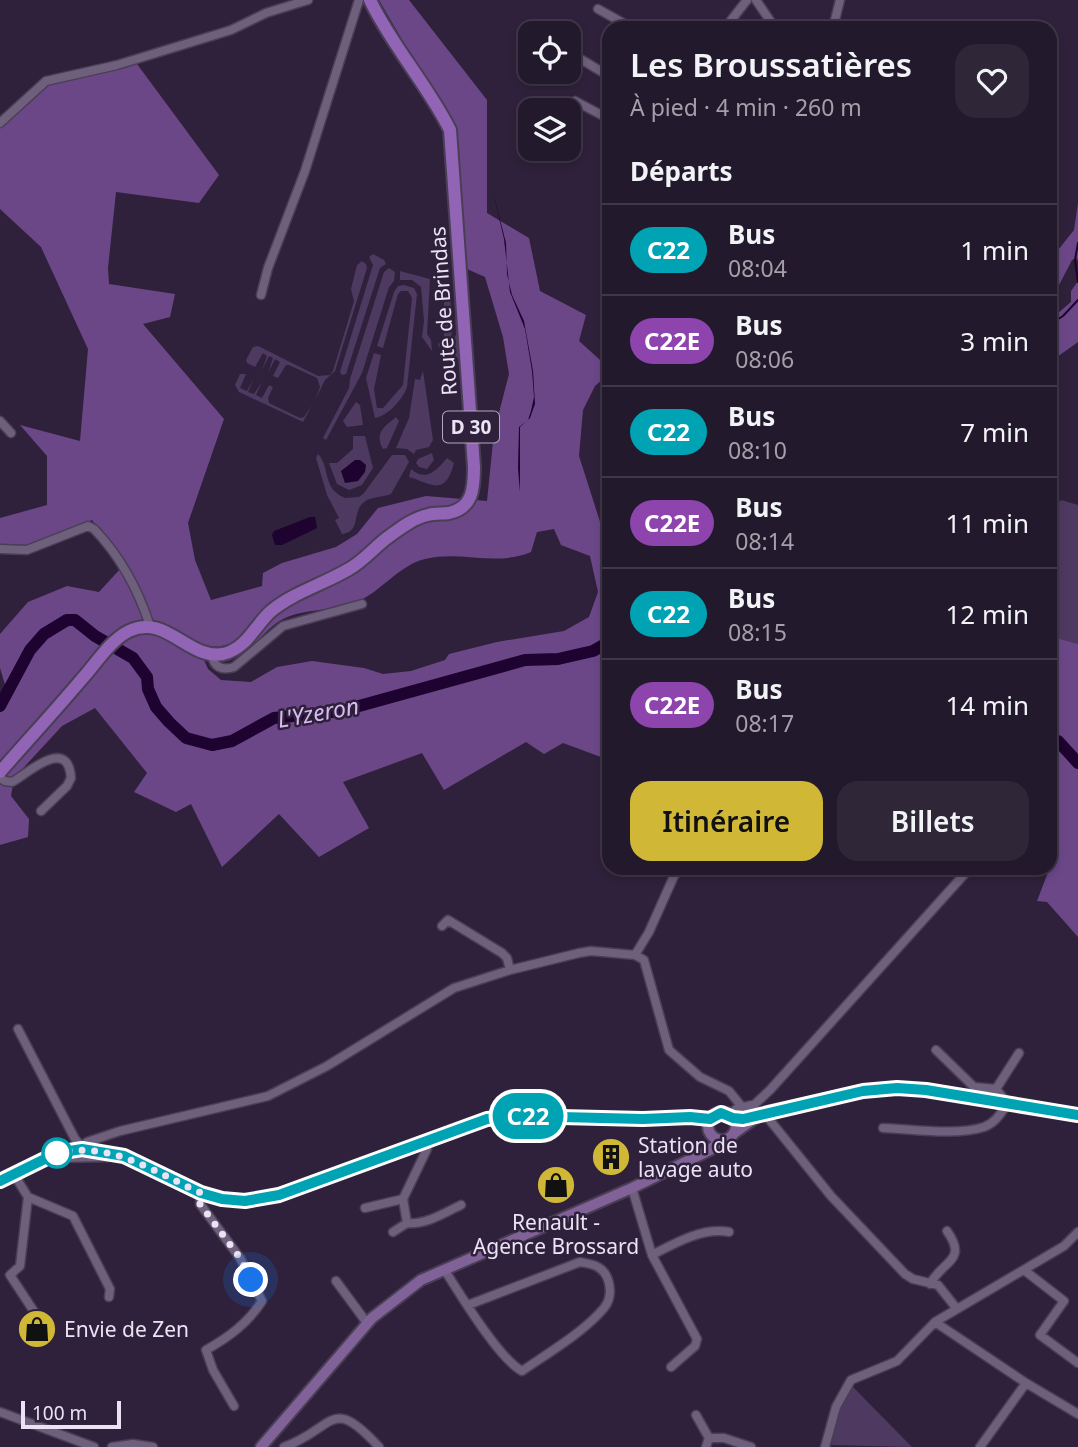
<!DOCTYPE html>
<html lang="fr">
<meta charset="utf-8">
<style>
:root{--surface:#23192c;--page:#2f2638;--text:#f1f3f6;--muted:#a3a0a9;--line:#403848;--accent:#d0b836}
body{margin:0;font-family:"Noto Sans",sans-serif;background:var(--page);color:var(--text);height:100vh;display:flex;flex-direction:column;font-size:26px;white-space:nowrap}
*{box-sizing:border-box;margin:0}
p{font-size:23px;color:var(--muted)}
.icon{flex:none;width:38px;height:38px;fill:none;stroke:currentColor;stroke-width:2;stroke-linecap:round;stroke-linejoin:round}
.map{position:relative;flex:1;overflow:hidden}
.drawer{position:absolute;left:602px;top:21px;width:455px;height:854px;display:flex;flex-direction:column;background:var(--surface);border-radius:21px;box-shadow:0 4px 10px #0003,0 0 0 2px var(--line)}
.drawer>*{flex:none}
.badge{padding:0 14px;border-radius:23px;font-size:24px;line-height:46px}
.buttons{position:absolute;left:518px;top:21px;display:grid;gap:14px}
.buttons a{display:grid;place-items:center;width:63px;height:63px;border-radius:14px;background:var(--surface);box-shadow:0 4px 10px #0003,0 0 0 2px var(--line);font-size:35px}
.scale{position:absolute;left:21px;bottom:18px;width:100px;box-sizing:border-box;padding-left:7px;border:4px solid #ebe3f4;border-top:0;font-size:19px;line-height:24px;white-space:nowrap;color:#ebe3f4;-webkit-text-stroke:5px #2f213b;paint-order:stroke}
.you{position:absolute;width:35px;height:35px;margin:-18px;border:5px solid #fff;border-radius:50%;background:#1a73e8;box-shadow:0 0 0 10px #1a73e833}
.map>.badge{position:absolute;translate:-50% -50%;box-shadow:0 0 0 4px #fff}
h2{padding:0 28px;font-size:26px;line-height:63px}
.round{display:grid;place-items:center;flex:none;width:74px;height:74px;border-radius:21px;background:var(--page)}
.headline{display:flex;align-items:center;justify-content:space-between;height:119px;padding:0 28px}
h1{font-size:33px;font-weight:600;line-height:52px}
.primary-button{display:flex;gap:14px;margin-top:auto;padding:14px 28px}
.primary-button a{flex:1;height:80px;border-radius:21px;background:var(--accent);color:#111;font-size:28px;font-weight:600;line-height:80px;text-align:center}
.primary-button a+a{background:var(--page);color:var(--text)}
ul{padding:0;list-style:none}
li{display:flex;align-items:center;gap:21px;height:91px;padding:0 28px;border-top:2px solid var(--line)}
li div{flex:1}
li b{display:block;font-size:26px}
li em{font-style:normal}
li .badge{min-width:77px;font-weight:700;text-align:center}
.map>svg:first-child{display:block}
.green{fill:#4e3960}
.forest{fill:#6b4788}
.water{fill:#1e022f}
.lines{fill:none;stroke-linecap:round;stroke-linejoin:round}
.stream{stroke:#1e022f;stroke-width:2}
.river{stroke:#1e022f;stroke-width:12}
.minor-casing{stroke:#4a3e54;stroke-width:11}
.secondary-casing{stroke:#4a3e54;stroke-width:14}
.primary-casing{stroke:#4a3e54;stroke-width:16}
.minor{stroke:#6e5f7c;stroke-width:8}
.secondary{stroke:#806299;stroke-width:10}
.primary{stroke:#9164b6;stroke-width:12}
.line-casing{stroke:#fff;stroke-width:16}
.line{stroke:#00a3b4;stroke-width:10}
.walk{stroke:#ebe3f4;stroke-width:7;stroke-dasharray:0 12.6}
.stop-dot{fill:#fff;stroke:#00a3b4;stroke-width:3.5}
.labels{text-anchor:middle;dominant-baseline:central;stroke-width:5;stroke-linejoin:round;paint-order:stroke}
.shield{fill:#2f213b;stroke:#b3a9bc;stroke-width:2}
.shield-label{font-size:19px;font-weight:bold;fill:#ebe3f4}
.street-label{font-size:21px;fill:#ebe3f4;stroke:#2f213b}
.poi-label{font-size:21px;fill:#ebe3f4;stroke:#2f213b;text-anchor:start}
.water-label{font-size:23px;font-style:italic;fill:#d8bbf3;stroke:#2f213b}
</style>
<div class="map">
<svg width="1078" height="1447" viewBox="0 0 1078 1447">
<rect width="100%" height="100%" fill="#2f213b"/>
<path class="green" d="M373 254 384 260 386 264 380 268 346 374 342 375 340 372 373 265 369 257Z
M362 261 366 264 367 268 335 371 325 380 315 400 320 387 317 378 289 365H286L278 378 273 376 280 362 275 359 268 373 273 358 269 356 262 370 267 356 263 353 255 367 247 363 246 360 253 347 258 346 318 376 330 375 333 371 354 301 351 289 357 265Z
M389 268 395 272 394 281 389 287 362 373 326 440 323 438 349 388 350 379 384 272Z
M400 271 430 279 427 334 431 340 432 351 422 337 424 321 421 287 412 280H400Z
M441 282 450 289 452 332 451 337 439 347 438 344 444 337V286L439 284Z
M404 285 414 288 417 294 407 387C403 399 388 416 375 418L366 378 374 353 381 355 374 389 377 408H383L403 385 412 298 408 291H401L398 294 383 348 377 346 394 292 398 286Z
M457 286 463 355 459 359 445 349 456 335 454 287Z
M423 371 433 440 429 447 416 450 414 454 407 449 396 448 409 418 415 379 420 380Z
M240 374H246L240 388 247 391 254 378 248 392 254 394 262 382 256 395 262 398 269 385 273 387 268 398 269 403 300 418 304 417 312 405 303 422 239 392 235 385Z
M356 402 360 405 363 425 347 427 343 421Z
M396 417 399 421 387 448 383 449C374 433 384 427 396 417Z
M353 436H365L373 468 362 485 349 490 337 484 329 463H337L353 449Z
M432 453 434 460 427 469 419 467 416 463 418 459Z
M318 454C331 467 321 488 345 498L359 497 364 493 392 455H405L409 462 391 494C381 498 370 496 363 503 352 513 361 532 342 534L335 520 339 518 327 495 316 458Z
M447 458 454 463C445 497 432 484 409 477L411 469C426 482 436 471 447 458Z
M1061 500 1078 505V644L1050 636V510Z
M852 1386 912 1447 831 1445 840 1411Z"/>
<path class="forest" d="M379 0H409L487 100V213L529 238 540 291 586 315 579 341 609 368V374L595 386 583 410 579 456 603 531 609 526V760L563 743 544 754 526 742 444 790 422 753 343 782 369 828 319 857 279 814 222 867 191 804 176 812 134 792 147 773 95 708 62 726 14 778 11 796 29 819 28 837 0 845V700L6 688 0 668V634L28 602 67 586 99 592 121 568 147 620 163 636 204 660 208 669 221 680 251 682 277 667 312 661 364 668 383 674 411 671 445 660 449 654 497 642 564 631 589 617 598 592 590 556 561 545 554 529 537 532 531 552C496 567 462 550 425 559 400 565 383 589 361 600 338 612 307 607 283 619 271 625 260 639 250 648L241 639C198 661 189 629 149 620L142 597 126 563 92 520 27 546 0 544V518L47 505V456L20 425 80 441 88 349 41 247 0 209V126L53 81 137 64 219 175 199 203 116 192 108 268 109 284 175 294 170 317 143 324 224 419 188 523 195 560 211 600 262 586 263 573 282 563 336 547 357 534 378 508 426 496 487 501 494 432 509 374 503 337 485 277 467 269 455 131Z
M1078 203V261L1077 258 1072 260 1058 287 1050 291V265L1058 250 1074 230Z
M1078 281V342L1050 362V320L1071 302V291Z
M1050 636 1078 644V937L1047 902 1037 901 1057 849 1050 848Z"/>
<path class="water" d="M493 192 506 243 507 274 512 295 524 321 533 371 535 404 530 418 520 427V492L518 468 519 427 528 420 531 411 534 397 532 371 525 329 510 292 504 239Z
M355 460H360L366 465 365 472 358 481 345 483 341 471Z
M310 517H315L317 528 282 545H275L272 535 274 531Z"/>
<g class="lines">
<path class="stream" d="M1078 243 1075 260 1078 282
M1050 324 1063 316 1078 300"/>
<path class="river" d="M0 706 30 650 44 634 67 620H75L95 636 133 658 147 677 148 689 156 707 169 722 186 738 212 745 232 741 274 718 341 711 525 660 558 659 593 651 609 642
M1050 738 1058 741 1078 763"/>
<g class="minor-casing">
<path id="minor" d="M756 0 775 28
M598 9 632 28
M725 28 747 0
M833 28 840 0
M577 57 609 76
M575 101 609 119
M0 123 46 81 117 65 231 30 266 13 308 0
M261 295 268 268 305 171 359 0
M0 421 11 433
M0 549 27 550 88 526 94 529C121 557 138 589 150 626
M212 654C213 667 222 671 234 667L283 626 362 604
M0 778 5 781 12 782C27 774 68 735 71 778L67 786 41 811
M442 926 448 920 502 953 507 958 510 970
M635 955 644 960 669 1050 700 1077 729 1091 742 1107
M635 955 649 932 674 876 681 868
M18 1029 75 1139 82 1147
M996 1089 1019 1053
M764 1113 831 1196 905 1274 913 1279 938 1285 957 1309
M730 1115 736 1109 755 1104 770 1090 970 868
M883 1128C912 1129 956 1136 984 1127 995 1123 1002 1113 1007 1103L996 1089 974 1087 936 1050
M82 1149 87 1142 120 1131 268 1096 327 1066 454 988 510 970 579 953 591 951 635 955
M54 1158 108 1157
M13 1173 28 1197 73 1216 110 1289 109 1297
M0 1182 57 1153 82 1149 124 1156 201 1193 222 1199 245 1201 279 1195 487 1120C537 1112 589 1117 639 1118 663 1119 686 1115 710 1119
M632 1188 652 1255 697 1339 695 1346 671 1367
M201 1193 200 1204 240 1258 262 1301C248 1323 229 1337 206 1350L213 1370 234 1406
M28 1197 20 1266 10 1275 35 1313
M365 1208 403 1199 427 1149 425 1141
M407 1223C426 1225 444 1213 461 1205
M393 1232 407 1223 403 1199
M652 1255C675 1243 703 1227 729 1232
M444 1269C460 1294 499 1359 522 1371 548 1353 584 1332 604 1308 614 1296 611 1273 596 1266 592 1264 585 1263 580 1262L468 1305
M1024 1270 1064 1301 1040 1335 1078 1363
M336 1281 367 1323
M930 1284C943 1260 968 1261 947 1231
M935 1322 1026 1383 1078 1414
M0 1412 94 1447
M696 1415 709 1438 706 1447
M709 1438H724L751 1447
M112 1447 133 1444 153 1447
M284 1447C335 1429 330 1393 379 1447
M825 1447 836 1407 851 1380 897 1361 935 1322 1064 1246 1078 1232
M980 1447 1026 1383"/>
</g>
<g class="secondary-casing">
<path id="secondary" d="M708 1126a14 14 0 1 1 28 0a14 14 0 1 1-28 0Z
M733 1134 758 1116 770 1111 863 1091 897 1088 926 1090 1078 1115
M261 1447 372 1318 421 1280 632 1188 710 1150 721 1140"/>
</g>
<g class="primary-casing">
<path id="primary" d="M0 772C27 741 55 711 81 680 96 664 109 641 129 631 166 613 188 660 223 654 246 649 255 626 270 612 292 593 324 584 349 569 365 560 376 545 391 535 402 527 414 518 428 515 435 513 442 514 449 513 473 508 474 488 474 467L450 130C427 84 392 46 370 0"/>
</g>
<use href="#minor" class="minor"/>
<use href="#secondary" class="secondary"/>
<use href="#primary" class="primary"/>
</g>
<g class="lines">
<g class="line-casing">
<path id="line" d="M0 1181 57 1153 82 1149 124 1156 201 1193 222 1199 245 1201 279 1195 487 1119 520 1116 643 1119 690 1117 710 1119 721 1113 733 1118 743 1119 863 1091 897 1088 926 1090 1078 1115"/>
</g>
<use href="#line" class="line"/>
<path class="walk" d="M57 1153C112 1141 152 1171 201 1193L200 1204 240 1258 251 1280"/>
</g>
<defs>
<g id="building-disc" transform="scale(2.0125)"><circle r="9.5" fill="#d0b836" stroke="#2f213b"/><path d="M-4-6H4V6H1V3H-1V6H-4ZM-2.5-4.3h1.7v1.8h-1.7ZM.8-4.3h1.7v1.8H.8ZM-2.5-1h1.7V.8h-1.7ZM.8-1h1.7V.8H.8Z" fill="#111"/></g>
<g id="shop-disc" transform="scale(2.0125)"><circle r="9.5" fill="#d0b836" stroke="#2f213b"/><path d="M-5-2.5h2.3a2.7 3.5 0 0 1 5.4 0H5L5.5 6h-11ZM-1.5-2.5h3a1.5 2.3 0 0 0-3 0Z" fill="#111"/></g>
</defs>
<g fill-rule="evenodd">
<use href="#building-disc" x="611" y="1157"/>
<use href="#shop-disc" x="556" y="1185"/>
<use href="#shop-disc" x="37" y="1329"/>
</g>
<circle class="stop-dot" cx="57" cy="1153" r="14"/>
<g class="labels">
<rect class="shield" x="443" y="411.5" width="56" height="31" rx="5"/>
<g class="shield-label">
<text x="471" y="427">D 30</text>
</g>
<g class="street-label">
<text transform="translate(443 311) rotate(-94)">Route de Brindas</text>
</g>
<g class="poi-label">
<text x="638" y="1145">Station de<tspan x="638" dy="24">lavage auto</tspan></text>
<text x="556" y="1222" text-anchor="middle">Renault -<tspan x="556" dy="24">Agence Brossard</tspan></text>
<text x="64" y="1329">Envie de Zen</text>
</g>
<g class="water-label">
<text transform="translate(318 712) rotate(-10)">L'Yzeron</text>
</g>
</g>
</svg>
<div class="buttons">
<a><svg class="icon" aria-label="locate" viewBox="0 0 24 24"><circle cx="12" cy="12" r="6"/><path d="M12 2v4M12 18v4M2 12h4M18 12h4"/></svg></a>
<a><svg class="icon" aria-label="layers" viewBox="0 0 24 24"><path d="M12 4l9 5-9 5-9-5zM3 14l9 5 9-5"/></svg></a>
</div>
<div class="scale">100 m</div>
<div class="you" style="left:251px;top:1280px"></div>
<b class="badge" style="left:528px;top:1116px;background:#00a3b4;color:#fff">C22</b>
<section class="drawer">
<div class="headline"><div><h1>Les Broussatières</h1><p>À pied · 4 min · 260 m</p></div><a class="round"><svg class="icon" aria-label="heart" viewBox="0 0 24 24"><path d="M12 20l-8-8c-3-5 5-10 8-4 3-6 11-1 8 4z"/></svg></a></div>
<h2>Départs</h2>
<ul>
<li><span class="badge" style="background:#00a3b4;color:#fff">C22</span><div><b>Bus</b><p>08:04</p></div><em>1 min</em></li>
<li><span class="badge" style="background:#8e44ad;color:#fff">C22E</span><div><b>Bus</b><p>08:06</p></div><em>3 min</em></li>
<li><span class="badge" style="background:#00a3b4;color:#fff">C22</span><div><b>Bus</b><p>08:10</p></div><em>7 min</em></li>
<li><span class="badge" style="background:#8e44ad;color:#fff">C22E</span><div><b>Bus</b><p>08:14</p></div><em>11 min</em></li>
<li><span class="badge" style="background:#00a3b4;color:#fff">C22</span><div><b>Bus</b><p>08:15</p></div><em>12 min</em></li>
<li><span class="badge" style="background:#8e44ad;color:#fff">C22E</span><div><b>Bus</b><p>08:17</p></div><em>14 min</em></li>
</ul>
<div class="primary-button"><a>Itinéraire</a><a>Billets</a></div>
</section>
</div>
